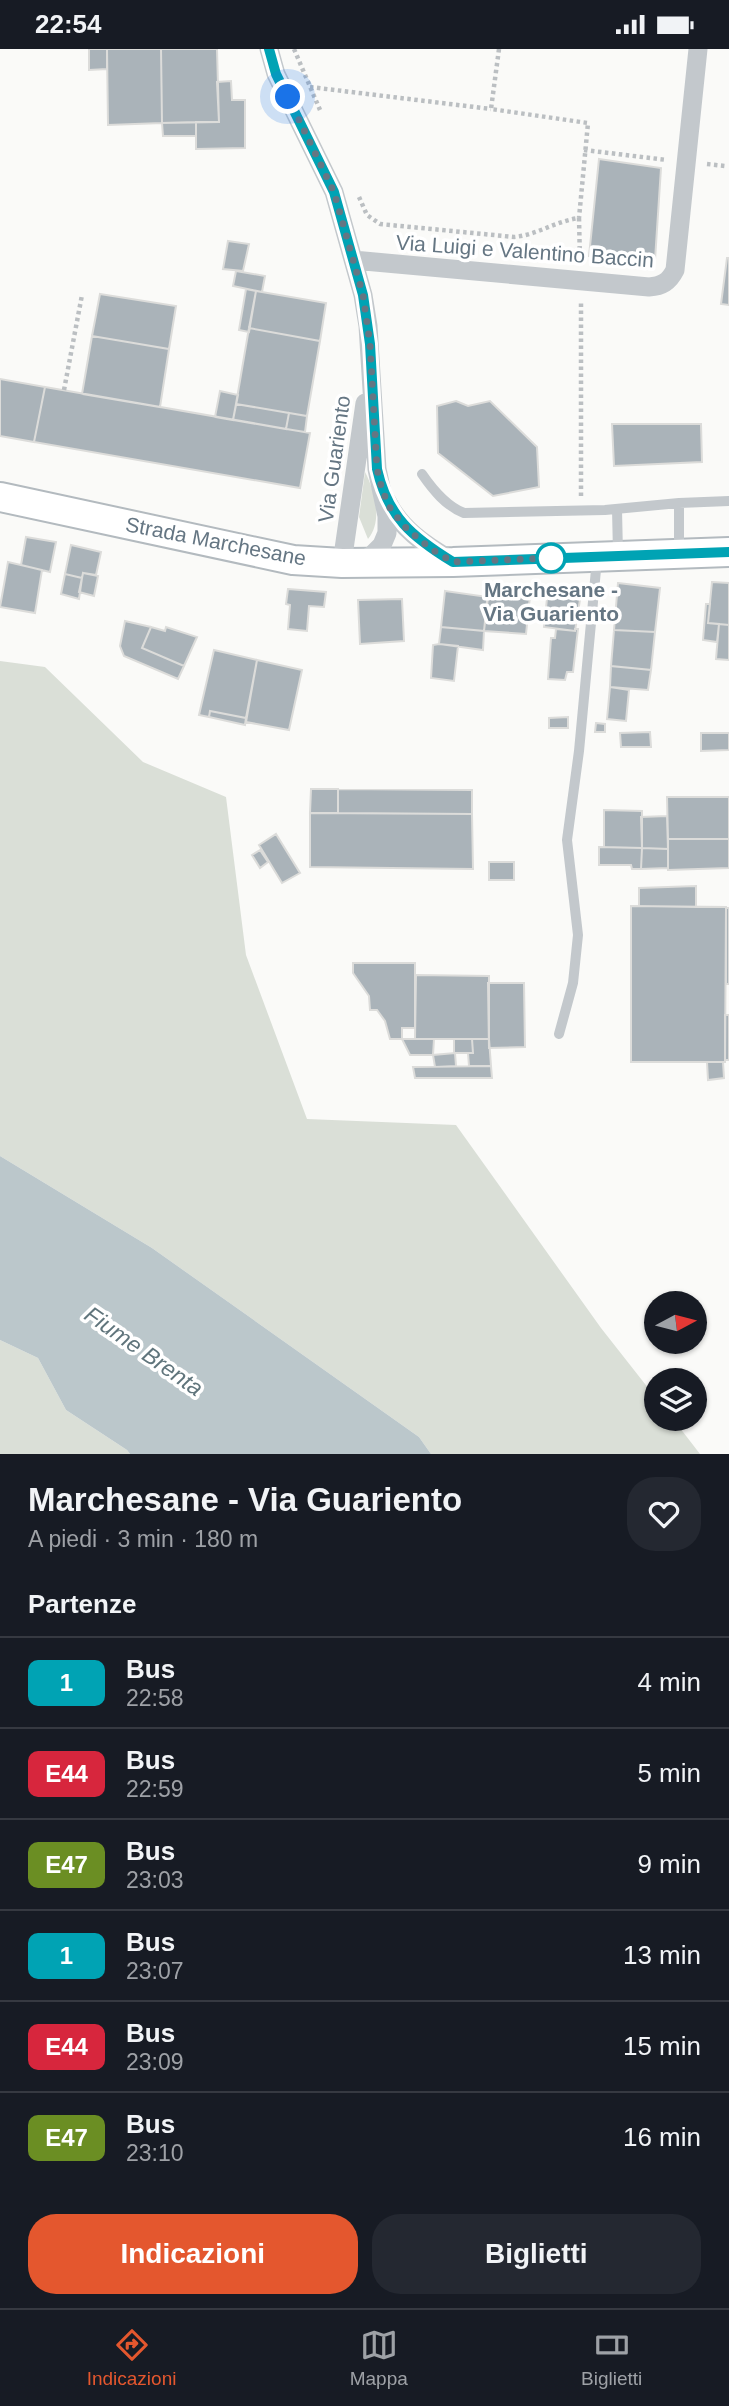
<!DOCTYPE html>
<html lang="it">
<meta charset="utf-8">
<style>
:root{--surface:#171b24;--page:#242831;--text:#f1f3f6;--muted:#9ea1a6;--line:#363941;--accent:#e4572e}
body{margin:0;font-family:Helvetica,sans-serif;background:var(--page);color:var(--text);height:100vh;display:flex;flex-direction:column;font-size:26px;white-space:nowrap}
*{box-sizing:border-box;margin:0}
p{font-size:23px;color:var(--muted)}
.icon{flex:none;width:38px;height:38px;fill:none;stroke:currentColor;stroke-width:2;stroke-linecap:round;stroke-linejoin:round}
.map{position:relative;height:1405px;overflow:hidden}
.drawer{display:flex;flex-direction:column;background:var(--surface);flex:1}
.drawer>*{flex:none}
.badge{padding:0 14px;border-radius:10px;font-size:24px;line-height:46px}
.needle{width:46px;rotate:83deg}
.fabs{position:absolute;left:644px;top:1242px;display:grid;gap:14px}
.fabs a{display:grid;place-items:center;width:63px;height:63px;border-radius:50%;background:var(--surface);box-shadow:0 2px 5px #0004;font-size:35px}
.you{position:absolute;width:35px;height:35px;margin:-18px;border:5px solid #fff;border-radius:50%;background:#1a73e8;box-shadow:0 0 0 10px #1a73e833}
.map>.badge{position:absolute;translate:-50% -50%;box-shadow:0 0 0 4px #fff}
h2{padding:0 28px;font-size:26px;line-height:63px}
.round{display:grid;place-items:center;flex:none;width:74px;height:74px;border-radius:28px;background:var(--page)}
.headline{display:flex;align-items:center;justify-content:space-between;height:119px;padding:0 28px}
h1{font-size:33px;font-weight:600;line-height:52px}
.action{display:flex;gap:14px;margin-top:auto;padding:14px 28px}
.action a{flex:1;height:80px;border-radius:28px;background:var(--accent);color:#fff;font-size:28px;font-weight:600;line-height:80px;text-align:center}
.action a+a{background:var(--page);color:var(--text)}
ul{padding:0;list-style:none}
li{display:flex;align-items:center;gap:21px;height:91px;padding:0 28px;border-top:2px solid var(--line)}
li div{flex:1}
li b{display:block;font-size:26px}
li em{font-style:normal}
li .badge{min-width:77px;font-weight:700;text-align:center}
.status{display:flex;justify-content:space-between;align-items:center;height:49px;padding:0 35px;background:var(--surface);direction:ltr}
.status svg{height:19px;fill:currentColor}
.tabs{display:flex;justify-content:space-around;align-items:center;height:98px;border-top:2px solid var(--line);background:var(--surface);font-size:19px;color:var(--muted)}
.tabs a{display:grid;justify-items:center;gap:4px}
.tabs .on{color:var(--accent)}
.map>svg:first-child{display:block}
.green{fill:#dadfd7}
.water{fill:#bbc7cb}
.building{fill:#aab3b9;stroke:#dcdcda;stroke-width:2}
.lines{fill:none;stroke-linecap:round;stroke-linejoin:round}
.secondary-casing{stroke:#b3babf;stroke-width:32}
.path{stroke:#bbbfc2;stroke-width:4.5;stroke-dasharray:3.5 3.5;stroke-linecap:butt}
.service{stroke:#c3c8cc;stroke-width:10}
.minor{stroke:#c3c8cc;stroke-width:19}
.secondary{stroke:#fff;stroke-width:28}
.line-casing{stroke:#fff;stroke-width:16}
.line{stroke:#00a3b4;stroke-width:10}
.walk{stroke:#657683;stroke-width:7;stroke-dasharray:0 12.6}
.stop-dot{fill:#fff;stroke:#00a3b4;stroke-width:3.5}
.labels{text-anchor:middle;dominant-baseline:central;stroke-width:7;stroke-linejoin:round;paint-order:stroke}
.street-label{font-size:21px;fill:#657683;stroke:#fff}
.stop-label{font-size:21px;font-weight:bold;fill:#657683;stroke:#fff}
.water-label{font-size:23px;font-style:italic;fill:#60757c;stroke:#fff}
</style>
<div class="status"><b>22:54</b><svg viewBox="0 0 49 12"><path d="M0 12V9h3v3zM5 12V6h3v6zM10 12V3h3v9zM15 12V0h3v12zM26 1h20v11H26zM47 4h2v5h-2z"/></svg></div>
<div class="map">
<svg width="729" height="1405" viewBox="0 0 729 1405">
<rect width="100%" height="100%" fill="#fafaf8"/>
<path class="green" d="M365 423C375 442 383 472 368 490L359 468Z
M0 612 45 618 143 713 226 748 246 906 307 1070 456 1076 601 1279 656 1349V1370H673L700 1405H431L419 1388 152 1199 0 1107Z
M0 1291 38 1309 66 1361 127 1401 130 1405H0Z"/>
<path class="water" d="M0 1107 152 1199 419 1388 431 1405H130L127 1401 66 1361 38 1309 0 1291Z"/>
<path class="building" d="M89 0H107V20L89 21Z
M107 0H161L162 74 108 76Z
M161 0H217L219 73 162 74Z
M231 32 232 51H245V99L196 100V73H219L217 33Z
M196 73V87H163L162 74Z
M599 110 661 119 655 211 589 207Z
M228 192 249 195 243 222 223 220Z
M727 209H729V256L721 255Z
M236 222 265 227 262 243 233 237Z
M246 240 256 242 249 283 239 281Z
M256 242 326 254 320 292 249 279Z
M100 245 176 257 169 300 92 287Z
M249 279 320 292 307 367 236 355Z
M92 287 169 300 160 358 82 345Z
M0 330 45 338 34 393 0 387Z
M45 338 310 384 300 439 34 393Z
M220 342 238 346 233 371 215 368Z
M456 352 468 357 490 352 537 398 539 438 493 447 438 404 437 357Z
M236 355 289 364 286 380 233 371Z
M289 364 307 367 305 383 286 380Z
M612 375H701L702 413 614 417Z
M26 488 56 493 50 523 21 516Z
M71 496 101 503 96 526 83 524 82 529 65 525Z
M8 513 42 521 35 564 0 558Z
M83 524 98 527 94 547 79 543Z
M65 525 82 529 79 550 61 545Z
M712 533 729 534V576L708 574Z
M618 534 660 539 655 583 614 581Z
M288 540 326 543 324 558 309 557 307 582 288 580 290 556 286 555Z
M548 540 581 544 575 582 544 578Z
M445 542 488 548 484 582 441 578Z
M488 542 530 547 526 585 484 582Z
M402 550 404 592 360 595 358 551Z
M706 555H710L708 574 719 575 717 593 703 591Z
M125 572 151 578 142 599 184 617 178 630 124 607 120 597Z
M719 575 729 576V611L716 610Z
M151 578 165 582 166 578 197 588 184 617 142 599Z
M441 578 484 582 483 601 439 595Z
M556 580 575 582V580H578L573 623H567L565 631 548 630 551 589H555Z
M614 581 655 583 651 621 611 617Z
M439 595 458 597 454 632 431 629 433 596Z
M214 601 257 611 246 669 210 662 209 668 199 666Z
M257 611 302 621 289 681 246 673Z
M611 617 651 621 648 641 610 638Z
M610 638 629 641 626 672 607 670Z
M210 662 246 669 245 676 209 668Z
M568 668V679H549V669Z
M596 674 605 675V683H595Z
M650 683 651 698H621L620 684Z
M701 684H729V701L701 702Z
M311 740H338V764H310Z
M338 740 472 741V765L338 764Z
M667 748H729V790H668Z
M604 761 642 762V799L604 798Z
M310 764 472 765 473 820 310 818Z
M667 767 668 800 642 799 641 768Z
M276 785 300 824 282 834 259 796Z
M668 790H729V819L668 821Z
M599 798 642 799 641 820H632L631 816H599Z
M642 799 668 800V819L641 820Z
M260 801 268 813 260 819 252 806Z
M489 813H514V831H489Z
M696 837V858L639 857V839Z
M631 857 726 858 725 1013H631Z
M726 859H729V935H726Z
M353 914H415V979H402V990H390L385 972 377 961H370L369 947 353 924Z
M416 926 489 927V990H415Z
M488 934H524L525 998 489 999Z
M725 966H729V1011H725Z
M402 990H434L433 1006H410Z
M454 990H472L473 1004H454Z
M472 990H489L491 1017H469L468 1004H473Z
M455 1004 456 1017 435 1018 433 1006Z
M707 1013H723L724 1029 708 1031Z
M491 1017 492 1029H415L413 1018Z"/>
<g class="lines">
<g class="secondary-casing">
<path id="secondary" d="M0 448 293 511 342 514 453 513 729 503"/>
</g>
<path class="path" d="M294 0 320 61
M499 0 491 60 588 74 579 169
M310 38 491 60
M584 101 667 111
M707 115 725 117
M359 148 367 166 380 175 514 188C537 186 556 172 579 169L580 212
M64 341 82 246
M581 447V252"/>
<path class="service" d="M422 425C433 441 446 457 464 464L605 461 679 454
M617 460 618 505
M679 501V454L729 452
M559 985 573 934 578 886 567 791 579 702 597 510"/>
<path class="minor" d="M269 0 276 25 334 143 363 246 368 277 377 420 387 467V484L382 496 372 506 361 513
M353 211 649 238C662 237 669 233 675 221L698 0
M387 452C400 479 425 496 451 511
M342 514 365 354"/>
<use href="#secondary" class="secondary"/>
</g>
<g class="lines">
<g class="line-casing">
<path id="line" d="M269 0 276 25 334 143 363 246 370 295 377 420C388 468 412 488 453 513L729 503"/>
</g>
<use href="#line" class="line"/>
<path class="walk" d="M288 48 334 143 363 246 370 295 377 420 382 441 391 461 407 480 431 500 453 513 551 509"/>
</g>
<circle class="stop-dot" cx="551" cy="509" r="14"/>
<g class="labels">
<g class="street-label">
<text transform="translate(525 202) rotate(4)">Via Luigi e Valentino Baccin</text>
<text transform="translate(334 410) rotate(-82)">Via Guariento</text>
<text transform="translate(216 492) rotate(11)">Strada Marchesane</text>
</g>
<g class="stop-label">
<text x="551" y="540">Marchesane -<tspan x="551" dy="24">Via Guariento</tspan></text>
</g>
<g class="water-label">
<text transform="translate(144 1302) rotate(35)">Fiume Brenta</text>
</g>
</g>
</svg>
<div class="fabs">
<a><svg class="needle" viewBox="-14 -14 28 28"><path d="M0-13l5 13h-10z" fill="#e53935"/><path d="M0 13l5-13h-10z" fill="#9ea1a6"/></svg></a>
<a><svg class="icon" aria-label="layers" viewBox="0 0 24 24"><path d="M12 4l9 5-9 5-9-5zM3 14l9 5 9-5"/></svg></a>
</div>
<div class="you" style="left:288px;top:48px"></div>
</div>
<section class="drawer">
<div class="headline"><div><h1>Marchesane - Via Guariento</h1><p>A piedi · 3 min · 180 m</p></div><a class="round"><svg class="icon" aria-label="heart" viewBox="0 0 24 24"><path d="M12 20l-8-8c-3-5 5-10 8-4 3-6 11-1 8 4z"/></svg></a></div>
<h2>Partenze</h2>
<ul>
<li><span class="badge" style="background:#00a3b4;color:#fff">1</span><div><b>Bus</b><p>22:58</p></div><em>4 min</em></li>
<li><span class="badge" style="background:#d7263d;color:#fff">E44</span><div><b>Bus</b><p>22:59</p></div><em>5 min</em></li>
<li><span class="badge" style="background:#6b8e23;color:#fff">E47</span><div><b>Bus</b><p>23:03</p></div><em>9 min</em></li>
<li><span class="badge" style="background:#00a3b4;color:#fff">1</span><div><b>Bus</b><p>23:07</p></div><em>13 min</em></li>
<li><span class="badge" style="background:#d7263d;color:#fff">E44</span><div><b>Bus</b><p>23:09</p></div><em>15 min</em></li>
<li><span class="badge" style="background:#6b8e23;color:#fff">E47</span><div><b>Bus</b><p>23:10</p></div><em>16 min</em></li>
</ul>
<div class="action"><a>Indicazioni</a><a>Biglietti</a></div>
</section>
<nav class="tabs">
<a class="on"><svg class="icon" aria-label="directions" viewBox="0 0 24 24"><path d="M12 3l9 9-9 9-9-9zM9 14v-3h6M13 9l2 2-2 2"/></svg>Indicazioni</a>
<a><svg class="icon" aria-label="map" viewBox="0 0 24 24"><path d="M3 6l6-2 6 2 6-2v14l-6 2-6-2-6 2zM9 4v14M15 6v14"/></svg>Mappa</a>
<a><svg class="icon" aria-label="tickets" viewBox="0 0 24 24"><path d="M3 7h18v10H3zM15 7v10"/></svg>Biglietti</a>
</nav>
